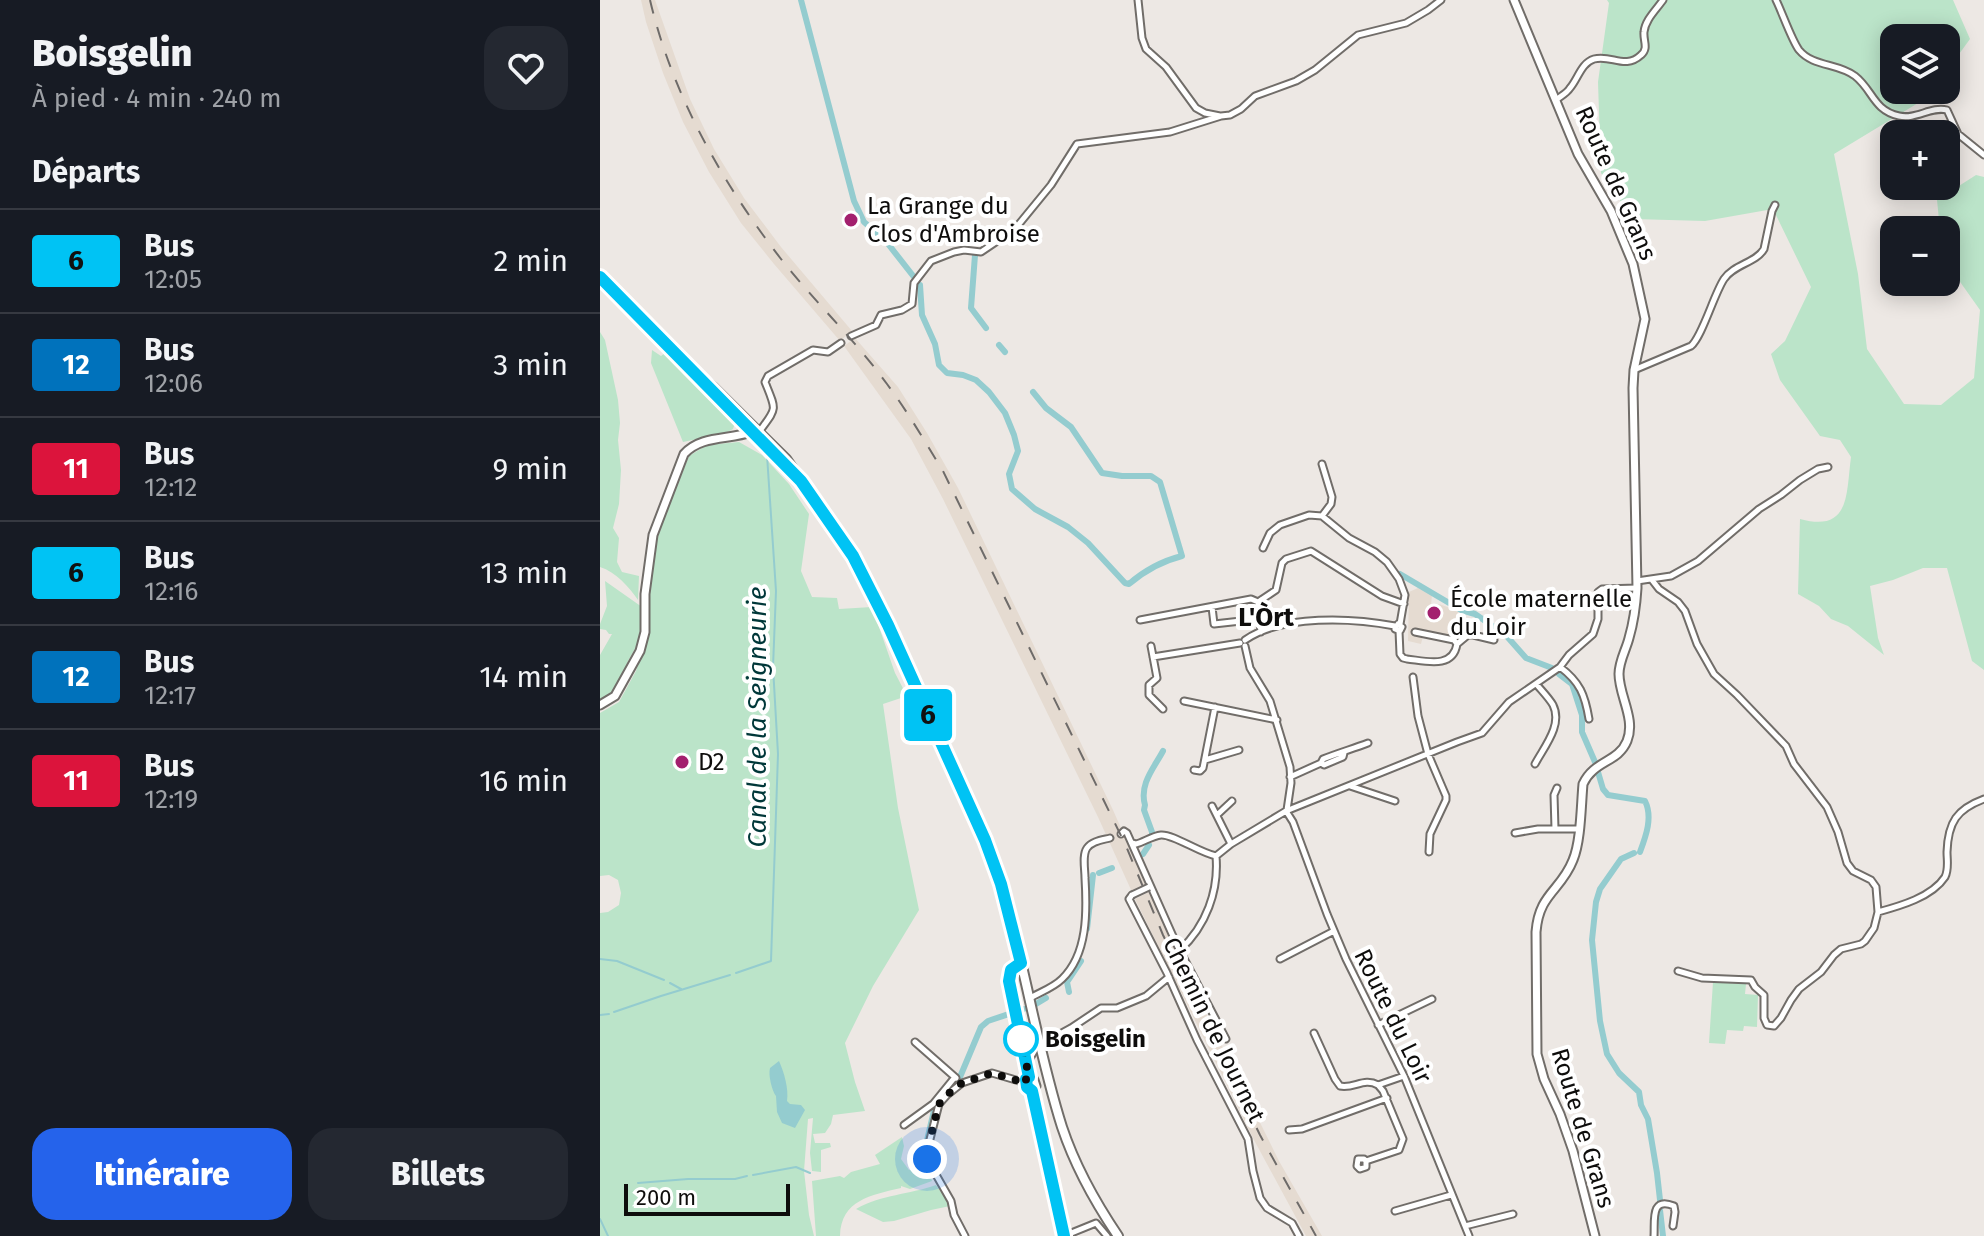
<!DOCTYPE html>
<html lang="fr">
<meta charset="utf-8">
<style>
:root{--surface:#171b24;--page:#242831;--text:#f1f3f6;--muted:#9ea1a6;--line:#363941;--accent:#2563eb}
body{margin:0;font-family:"Fira Sans",sans-serif;background:var(--page);color:var(--text);height:100vh;display:flex;flex-direction:column;font-size:30px;white-space:nowrap}
*{box-sizing:border-box;margin:0}
p{font-size:26px;color:var(--muted)}
.icon{flex:none;width:44px;height:44px;fill:none;stroke:currentColor;stroke-width:2;stroke-linecap:round;stroke-linejoin:round}
.map{position:relative;flex:1;overflow:hidden}
.sheet{display:flex;flex-direction:column;background:var(--surface);width:600px}
.sheet>*{flex:none}
.badge{padding:0 16px;border-radius:6px;font-size:28px;line-height:52px}
.fabs{position:absolute;left:1280px;top:24px;display:grid;gap:16px}
.fabs a{display:grid;place-items:center;width:80px;height:80px;border-radius:16px;background:var(--surface);box-shadow:0 4px 20px #0003;font-size:40px}
.scale{position:absolute;left:24px;bottom:20px;width:166px;box-sizing:border-box;padding-left:8px;border:4px solid #0e0d0c;border-top:0;font-size:22px;line-height:28px;white-space:nowrap;color:#0e0d0c;-webkit-text-stroke:6px #fff;paint-order:stroke}
.you{position:absolute;width:40px;height:40px;margin:-20px;border:6px solid #fff;border-radius:50%;background:#1a73e8;box-shadow:0 0 0 12px #1a73e833}
.map>.badge{position:absolute;translate:-50% -50%;box-shadow:0 0 0 4px #fff}
h2{padding:0 32px;font-size:30px;line-height:72px}
.round{display:grid;place-items:center;flex:none;width:84px;height:84px;border-radius:24px;background:var(--page)}
.headline{display:flex;align-items:center;justify-content:space-between;height:136px;padding:0 32px}
h1{font-size:38px;font-weight:800;line-height:60px}
.button{display:flex;gap:16px;margin-top:auto;padding:16px 32px}
.button a{flex:1;height:92px;border-radius:24px;background:var(--accent);color:#fff;font-size:32px;font-weight:800;line-height:92px;text-align:center}
.button a+a{background:var(--page);color:var(--text)}
ul{padding:0;list-style:none}
li{display:flex;align-items:center;gap:24px;height:104px;padding:0 32px;border-top:2px solid var(--line)}
li div{flex:1}
li b{display:block;font-size:30px}
li em{font-style:normal}
li .badge{min-width:88px;font-weight:700;text-align:center}
main{display:flex;flex:1;min-height:0}
.map>svg:first-child{display:block}
.built{fill:#e5dbd1}
.green{fill:#bbe4c9}
.water{fill:#94cccf}
.lines{fill:none;stroke-linecap:round;stroke-linejoin:round}
.stream{stroke:#94cccf;stroke-width:2}
.canal{stroke:#94cccf;stroke-width:6}
.minor-casing{stroke:#716d69;stroke-width:9}
.tertiary-casing{stroke:#716d69;stroke-width:11}
.primary-casing{stroke:#716d69;stroke-width:12}
.minor{stroke:#fff;stroke-width:5}
.tertiary{stroke:#fff;stroke-width:7}
.primary{stroke:#fff;stroke-width:8}
.rail{stroke:#6e6b69;stroke-width:2;stroke-dasharray:14 14;stroke-linecap:butt}
.minor-bridge-casing{stroke:#716d69;stroke-width:9;stroke-linecap:butt}
.minor-bridge{stroke:#fff;stroke-width:5}
.line-casing{stroke:#fff;stroke-width:18}
.line{stroke:#00c3f4;stroke-width:12}
.walk{stroke:#0e0d0c;stroke-width:8;stroke-dasharray:0 14.4}
.poi-dot{fill:#a3206e;stroke:#fff;stroke-width:3}
.stop-dot{fill:#fff;stroke:#00c3f4;stroke-width:4}
.labels{text-anchor:middle;dominant-baseline:central;stroke-width:8;stroke-linejoin:round;paint-order:stroke}
.street-label{font-size:24px;fill:#0e0d0c;stroke:#fff}
.poi-label{font-size:24px;fill:#0e0d0c;stroke:#fff;text-anchor:start}
.stop-label{font-size:24px;font-weight:bold;fill:#0e0d0c;stroke:#fff;text-anchor:start}
.neighbourhood-label{font-size:26px;font-weight:bold;fill:#0e0d0c;stroke:#fff}
.water-label{font-size:26px;font-style:italic;fill:#003739;stroke:#fff}
</style>
<main>
<section class="sheet">
<div class="headline"><div><h1>Boisgelin</h1><p>À pied · 4 min · 240 m</p></div><a class="round"><svg class="icon" aria-label="heart" viewBox="0 0 24 24"><path d="M12 20l-8-8c-3-5 5-10 8-4 3-6 11-1 8 4z"/></svg></a></div>
<h2>Départs</h2>
<ul>
<li><span class="badge" style="background:#00c3f4;color:#111">6</span><div><b>Bus</b><p>12:05</p></div><em>2 min</em></li>
<li><span class="badge" style="background:#0072bc;color:#fff">12</span><div><b>Bus</b><p>12:06</p></div><em>3 min</em></li>
<li><span class="badge" style="background:#dc143c;color:#fff">11</span><div><b>Bus</b><p>12:12</p></div><em>9 min</em></li>
<li><span class="badge" style="background:#00c3f4;color:#111">6</span><div><b>Bus</b><p>12:16</p></div><em>13 min</em></li>
<li><span class="badge" style="background:#0072bc;color:#fff">12</span><div><b>Bus</b><p>12:17</p></div><em>14 min</em></li>
<li><span class="badge" style="background:#dc143c;color:#fff">11</span><div><b>Bus</b><p>12:19</p></div><em>16 min</em></li>
</ul>
<div class="button"><a>Itinéraire</a><a>Billets</a></div>
</section>
<div class="map">
<svg width="1384" height="1236" viewBox="0 0 1384 1236">
<rect width="100%" height="100%" fill="#ede8e4"/>
<path class="built" d="M41 0H55L90 99 114 149 144 198 181 247 252 331 240 341 174 264 141 223 109 172 83 122 63 73 46 22Z
M255 338 298 387 327 433 358 488 513 810 546 885 532 892 498 817 343 499 311 439 244 346Z
M818 588 832 595 831 605 839 604 853 609 865 617 860 639 824 632 821 644 808 641 809 592Z
M549 892 573 947 679 1161 722 1236H706L654 1140 535 899Z"/>
<path class="green" d="M1007 0H1353L1370 39 1346 72V38H1294V90H1333L1328 97 1234 154 1258 274 1267 349 1304 404 1341 405 1374 378 1380 310 1346 262V230H1340L1337 200 1376 175 1384 177V670L1372 661 1347 568H1323L1293 580 1270 586 1278 638 1284 655 1248 626 1231 619 1219 606 1198 594 1200 519C1251 533 1246 493 1251 457L1240 440 1220 436 1180 380 1171 354 1185 341 1211 287 1173 209 1105 221 1033 219 1001 173 998 82 1009 3Z
M0 332 5 340 18 400 20 423 18 440 21 470 19 504 13 528 19 538 17 562 22 572 39 576 38 600C29 587 16 572 0 567Z
M52 350 61 356 65 353 72 358 135 423 133 429 126 433 83 442 51 363Z
M139 442 162 455 189 484 209 514 201 571 212 597 237 598 239 609 272 607 295 673 307 696 283 704 298 808 319 910 273 986 245 1043 255 1082 265 1111 233 1115 231 1124 225 1133 213 1134 215 1143H230L231 1147 221 1150V1172L212 1171 210 1153 213 1118 208 1119 204 1171 209 1215 214 1236H0V913L8 912 19 905 21 893 18 880 9 875 0 876V713L19 702 36 671 48 629 49 611 47 591 52 547 89 456 107 445Z
M5 581 42 607 41 632 37 645 28 661 18 687 12 697 0 703V655L12 634H9L6 630 0 629V624L7 606Z
M1113 982 1146 984 1145 994 1158 995 1157 1027 1144 1026 1143 1031 1127 1030 1125 1044 1109 1043Z
M302 1137 304 1146 301 1159 309 1170 327 1166 332 1181 310 1189 301 1186V1188C271 1195 241 1200 240 1236H216L212 1181 240 1176 244 1178 251 1172 280 1164 275 1155Z
M336 1185 348 1202 350 1206 331 1210 294 1221 283 1222 256 1209C283 1194 308 1195 336 1185Z"/>
<path class="water" d="M179 1061C184 1072 189 1089 187 1101L190 1104 201 1105 205 1110 195 1128 182 1123 177 1112 176 1096C172 1091 168 1075 170 1068Z"/>
<g class="lines">
<path class="stream" d="M0 959 17 961 64 980
M136 973 171 961 178 754 173 667 176 591 167 455 153 443
M70 983 81 989
M14 1012 61 996 130 975
M0 1015 9 1014
M153 1175 196 1167 210 1173
M38 1183 88 1179H135L147 1176
M0 1219 8 1236"/>
<path class="canal" d="M201 0 254 201 264 222 285 240 314 277
M375 255 371 308 386 328
M320 285 322 315 335 344 339 365 347 373 363 375 376 380 389 392 405 413 414 435 418 451 409 474 412 489 435 509 468 527 488 543 525 583 529 584C544 571 562 561 582 556L560 482 551 476H522L502 473 471 427 446 408 433 392
M399 345 405 352
M800 574 861 610 875 614 897 629
M903 632 926 658 952 668
M959 674 972 684 982 715V732L995 762
M998 772 1003 789 1008 795 1045 801C1053 817 1046 836 1040 852
M552 835V832L544 810 545 805C539 784 554 768 563 751
M1034 853 1021 859 1000 889 996 902 992 940 1000 1021 1007 1054 1019 1073 1039 1092 1041 1105 1048 1119 1057 1173 1060 1200
M543 854 549 845
M499 873 512 868
M487 929 493 875
M469 992 467 982 481 961
M436 1004 446 998
M344 1094 360 1077 381 1027 388 1021 424 1009
M325 1149 336 1102
M1060 1210 1063 1236"/>
<g class="minor-casing">
<path id="minor" d="M538 0 542 38 546 49 566 67 596 108 605 113 620 116
M1176 0C1182 12 1192 41 1199 50 1213 67 1238 63 1255 76 1273 90 1273 110 1299 116 1316 120 1331 106 1347 110L1358 134 1384 155
M956 100C961 96 967 93 970 88 978 79 981 63 994 59 1011 54 1025 70 1041 55 1049 48 1043 41 1044 32 1045 20 1056 10 1063 0
M251 336 276 325 281 315 302 310 312 304 314 283 331 261 354 252 364 250 381 252 415 229 451 185 477 144 570 132 621 116 630 115 641 109 655 96 696 81 715 70 758 35 806 23 828 10 841 0
M1034 370 1091 346C1102 337 1114 294 1124 279 1134 264 1156 263 1164 249L1172 211 1175 205
M159 432C177 407 177 412 165 382L168 376 213 350 228 352 241 343
M722 516 731 504 732 497 722 464
M663 548 670 533 680 525 709 515 722 516 749 538 775 552 787 562 799 579 805 595 800 624
M1052 580 1059 589 1078 602 1085 611 1097 644 1114 674 1137 695 1186 746 1194 764 1227 807 1238 832 1247 863 1253 871 1271 880 1276 887 1278 912 1274 928 1265 941 1261 944 1241 949 1234 955 1221 972 1199 989 1191 1000 1181 1018 1174 1026 1167 1025 1164 1018V995L1155 987 1151 980 1102 978 1078 971
M1037 581 1071 576 1098 561 1159 509 1181 495 1200 480 1218 469 1228 467
M658 602 676 590 682 563 686 559 711 551 782 596 804 604
M612 607 614 624 641 621
M540 620 651 599 658 602 661 632
M798 624 802 627 800 631 795 629Z
M799 631 800 654 803 658 807 659C826 661 853 669 857 644
M815 632 854 640 857 644 869 634 894 640
M645 640C683 614 753 618 795 626
M551 646 557 678 549 685V695L563 709
M645 646 650 668 670 701 690 767 691 783 687 810
M553 657 640 643
M960 667C980 682 985 695 989 719
M813 677 818 716 828 754 846 796V800L830 834 829 852
M584 701 677 720
M605 760 639 750
M721 763 724 765 743 757 744 753
M935 764C944 747 963 725 953 705 949 698 942 691 937 685
M594 770 600 771 603 768 615 707
M690 777 721 763 723 759C738 753 752 749 768 743
M750 786 795 801
M612 806 631 844
M686 811 693 822 727 914 746 959 804 1076 869 1236
M617 815 632 801
M955 829 954 795 957 788
M915 833 938 829H978
M521 834 524 831 527 833 576 943 626 1039
M533 843 536 844C544 842 552 836 561 835 573 834 600 853 616 856
M616 856 631 844 686 811 857 742 882 733 909 702 960 667 969 655 993 634 998 619V592L1002 589 1037 588
M532 895 529 899 567 973 597 1040 648 1139 653 1171 660 1198 667 1208 692 1223 699 1236
M1278 912C1300 906 1332 897 1345 877 1349 869 1347 860 1347 852 1348 822 1357 809 1384 799
M580 950C606 926 619 891 616 856
M680 959 734 931
M430 998C440 992 453 988 462 979 488 954 487 911 485 878 485 869 482 855 487 848 492 841 502 840 510 838
M778 1025 832 999
M714 1033 735 1079 740 1086C754 1089 764 1077 778 1085
M315 1042 356 1078
M440 1045 471 1028 501 1008H517L546 996 569 977
M426 1065 439 1043
M778 1085 804 1076
M304 1125 333 1104 355 1077
M689 1130 702 1129 787 1098
M766 1161V1167L760 1169 757 1166 758 1159H764L766 1161 799 1150 803 1139 783 1091 778 1085
M795 1211 851 1195
M865 1226 913 1214
M365 1236 354 1215 351 1201 327 1159V1151L339 1104 347 1095 362 1083 392 1073 426 1083
M464 1236 496 1223 507 1236
M1054 1236C1055 1221 1050 1196 1074 1206L1075 1212 1073 1226"/>
</g>
<g class="tertiary-casing">
<path id="tertiary" d="M914 0 978 154 1011 211 1033 264 1045 319 1034 370 1033 388 1037 588C1036 605 1034 621 1029 638 1026 650 1019 661 1019 674 1019 696 1036 719 1027 741 1018 763 994 760 983 784 981 806 981 841 973 860 961 891 939 893 936 932L937 1054 944 1079 960 1114 973 1151 995 1236
M0 705 15 696 40 651 45 632V594L53 535 84 454C101 435 129 440 151 432H159
M421 963 411 970 409 981 429 1077 434 1080 436 1086 432 1091 435 1103 464 1236"/>
</g>
<g class="primary-casing">
<path id="primary" d="M0 277 101 379
M98 375 114 388 186 459 253 556 288 625 389 850C422 940 433 1036 462 1127 475 1166 495 1202 518 1236"/>
</g>
<use href="#minor" class="minor"/>
<use href="#tertiary" class="tertiary"/>
<use href="#primary" class="primary"/>
<path class="rail" d="M50 0C72 94 122 183 181 259 215 302 255 340 287 384 308 412 325 442 343 471L526 846 563 935 660 1135 716 1236"/>
<g class="minor-bridge-casing">
<path id="minor-bridge" d="M532 895 549 887"/>
</g>
<use href="#minor-bridge" class="minor-bridge"/>
</g>
<g class="lines">
<g class="line-casing">
<path id="line" d="M0 277 201 481 253 556 288 625 385 840 401 884 421 963 411 970 409 981 429 1077 426 1079 427 1087 432 1091 464 1236"/>
</g>
<use href="#line" class="line"/>
<path class="walk" d="M327 1159V1151L339 1104 347 1095 362 1083 392 1073 426 1083V1079L429 1077 421 1039"/>
</g>
<g class="poi-dot">
<circle cx="251" cy="220" r="8"/>
<circle cx="834" cy="613" r="8"/>
<circle cx="82" cy="762" r="8"/>
</g>
<circle class="stop-dot" cx="421" cy="1039" r="16"/>
<g class="labels">
<g class="street-label">
<text transform="translate(1016 183) rotate(66)">Route de Grans</text>
<text transform="translate(793 1016) rotate(64)">Route du Loir</text>
<text transform="translate(614 1030) rotate(64)">Chemin de Journet</text>
<text transform="translate(983 1128) rotate(73)">Route de Grans</text>
</g>
<g class="poi-label">
<text x="267" y="206">La Grange du<tspan x="267" dy="28">Clos d'Ambroise</tspan></text>
<text x="850" y="599">École maternelle<tspan x="850" dy="28">du Loir</tspan></text>
<text x="98" y="762">D2</text>
</g>
<g class="stop-label">
<text x="445" y="1039">Boisgelin</text>
</g>
<g class="neighbourhood-label">
<text x="666" y="617">L'Òrt</text>
</g>
<g class="water-label">
<text transform="translate(157 717) rotate(-90)">Canal de la Seigneurie</text>
</g>
</g>
</svg>
<div class="fabs">
<a><svg class="icon" aria-label="layers" viewBox="0 0 24 24"><path d="M12 4l9 5-9 5-9-5zM3 14l9 5 9-5"/></svg></a>
<a>+</a>
<a>−</a>
</div>
<div class="scale">200 m</div>
<div class="you" style="left:327px;top:1159px"></div>
<b class="badge" style="left:328px;top:715px;background:#00c3f4;color:#111">6</b>
</div>
</main>
